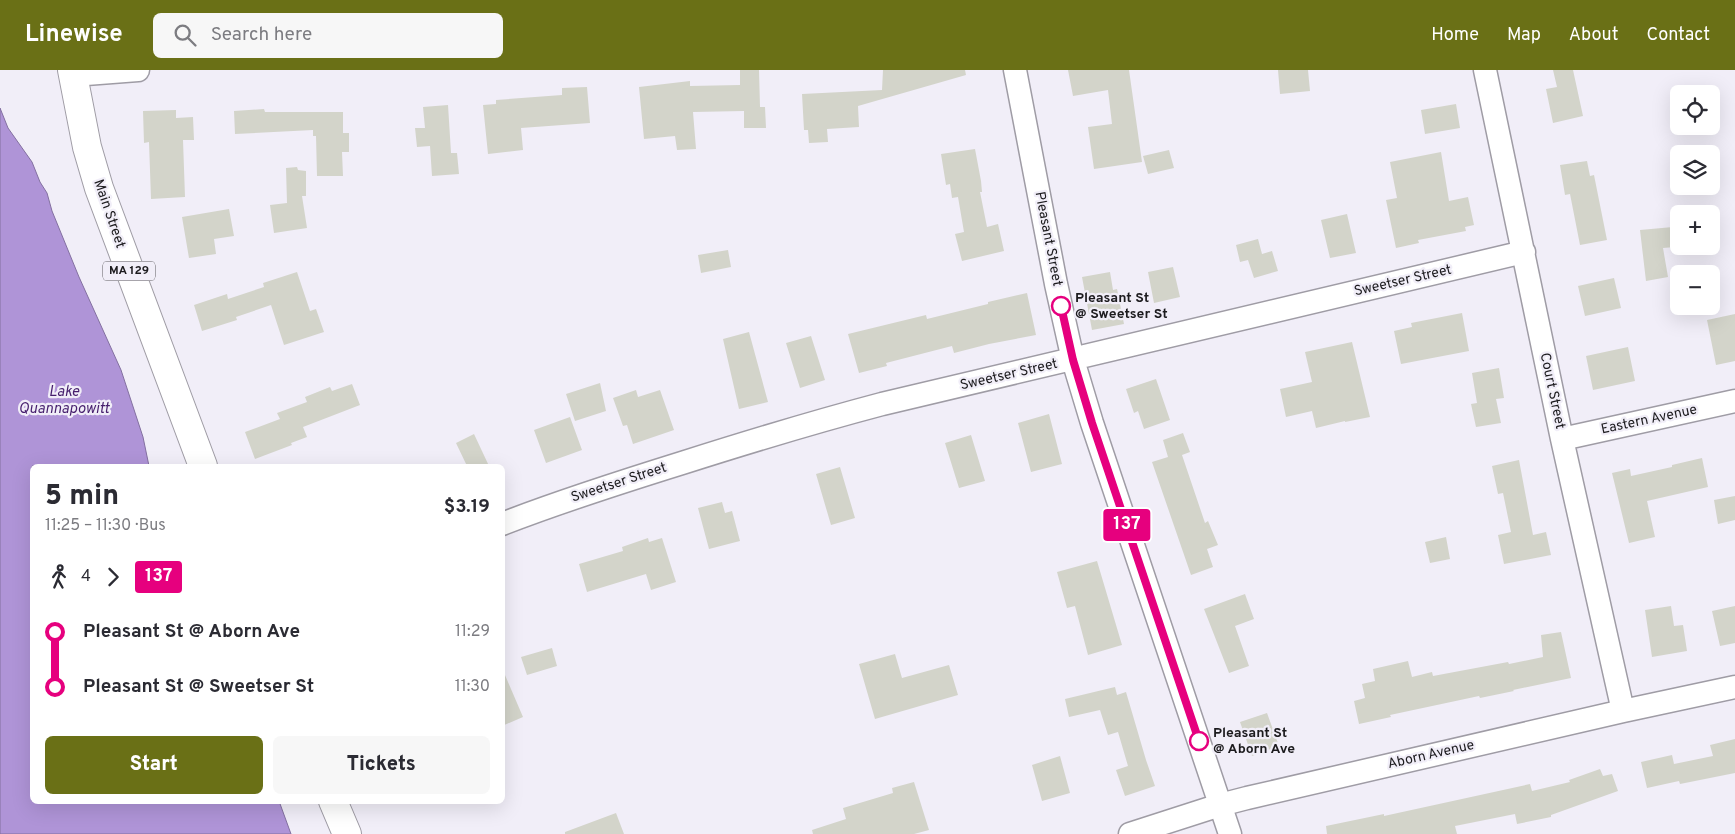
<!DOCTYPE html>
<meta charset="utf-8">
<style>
:root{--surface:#fff;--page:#f7f7f7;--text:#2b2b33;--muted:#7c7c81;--accent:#6a7016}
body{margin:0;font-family:Overpass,sans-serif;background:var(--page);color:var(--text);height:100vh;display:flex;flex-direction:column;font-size:19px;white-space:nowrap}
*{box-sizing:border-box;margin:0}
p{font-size:16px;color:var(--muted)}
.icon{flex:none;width:28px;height:28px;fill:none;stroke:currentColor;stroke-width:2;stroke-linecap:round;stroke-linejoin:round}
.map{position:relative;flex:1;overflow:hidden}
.drawer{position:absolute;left:30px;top:394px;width:475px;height:340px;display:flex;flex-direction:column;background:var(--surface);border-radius:8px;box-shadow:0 5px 20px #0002}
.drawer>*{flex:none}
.badge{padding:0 10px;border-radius:4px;font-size:18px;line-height:32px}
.controls{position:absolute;left:1670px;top:15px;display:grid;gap:10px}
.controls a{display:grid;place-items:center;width:50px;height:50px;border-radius:8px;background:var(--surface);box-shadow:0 5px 20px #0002;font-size:25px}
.map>.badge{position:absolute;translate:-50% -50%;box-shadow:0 0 0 2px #fff}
.legs{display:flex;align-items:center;gap:8px;height:55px;padding:0 15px;font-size:16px}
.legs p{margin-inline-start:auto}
.overview{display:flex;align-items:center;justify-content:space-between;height:85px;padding:0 15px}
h1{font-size:28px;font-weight:800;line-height:38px}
.cta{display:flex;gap:10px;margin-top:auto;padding:10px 15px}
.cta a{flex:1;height:58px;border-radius:8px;background:var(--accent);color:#fff;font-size:20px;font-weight:800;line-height:58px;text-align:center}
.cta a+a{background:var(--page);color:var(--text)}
ul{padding:0 15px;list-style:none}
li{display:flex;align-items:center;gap:18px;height:55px;font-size:19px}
li i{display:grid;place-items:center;width:8px;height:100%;margin:0 6px;background:currentColor}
li i::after{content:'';width:12px;height:12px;margin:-6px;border:4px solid;border-radius:50%;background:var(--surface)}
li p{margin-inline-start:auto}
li:first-child i{background:linear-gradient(#0000 50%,currentColor 0)}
li:last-child i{background:linear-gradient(currentColor 50%,#0000 0)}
header{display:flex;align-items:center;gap:30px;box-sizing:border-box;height:70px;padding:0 25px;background:var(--accent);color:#fff}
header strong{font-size:24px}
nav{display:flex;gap:28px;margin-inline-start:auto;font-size:18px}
.search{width:350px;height:45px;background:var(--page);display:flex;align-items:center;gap:12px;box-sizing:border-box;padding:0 18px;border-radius:8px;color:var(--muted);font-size:19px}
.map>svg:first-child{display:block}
.water{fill:#af94d7;stroke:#8370a0}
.building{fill:#d3d4ca}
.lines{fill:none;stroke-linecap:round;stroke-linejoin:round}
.minor-casing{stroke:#9f9ca5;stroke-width:25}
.primary-casing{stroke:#9f9ca5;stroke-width:30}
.minor{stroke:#fff;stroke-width:22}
.primary{stroke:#fff;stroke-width:28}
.line-1-casing{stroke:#fff;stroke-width:11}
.line-1{stroke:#e6007e;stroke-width:8}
.stop-1-dot{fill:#fff;stroke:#e6007e;stroke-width:2.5}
.labels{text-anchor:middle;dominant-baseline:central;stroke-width:4.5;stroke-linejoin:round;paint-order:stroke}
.shield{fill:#f1eef8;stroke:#5c5a5f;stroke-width:1}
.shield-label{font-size:12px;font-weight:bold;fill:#1c1b1e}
.street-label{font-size:14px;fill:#1c1b1e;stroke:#f1eef8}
.stop-label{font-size:14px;font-weight:bold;fill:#1c1b1e;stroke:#f1eef8;text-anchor:start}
.water-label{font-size:15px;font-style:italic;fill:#461f6d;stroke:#f1eef8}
</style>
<header>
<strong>Linewise</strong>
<div class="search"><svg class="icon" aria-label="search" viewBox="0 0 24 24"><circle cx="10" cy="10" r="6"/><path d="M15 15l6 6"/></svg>Search here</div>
<nav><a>Home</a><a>Map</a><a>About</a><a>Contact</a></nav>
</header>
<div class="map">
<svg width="1735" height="764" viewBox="0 0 1735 764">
<rect width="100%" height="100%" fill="#f1eef8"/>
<path class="water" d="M0 38 8 58 32 92 40 112 47 123 52 141 79 207 121 300 143 367 149 396H32V731H279L291 764H0Z"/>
<path class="building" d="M740 0H759L760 37H765L766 58H744V41L693 42 696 79 677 80 675 66 644 69 639 17 690 11V16L740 15Z
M883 0H965L966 5 858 36 859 57 827 59 828 72 809 73 808 60H804L802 24 882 20Z
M1068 0H1129L1142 92 1094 99 1088 57 1112 54 1108 20 1073 26Z
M1278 0H1308L1310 21 1280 24Z
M1553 0H1573L1583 46 1553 53 1546 19 1557 17Z
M587 17 590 53 521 58 523 80 488 84 483 35 496 34V30L562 25V18Z
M1456 34 1460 58 1425 64 1421 40Z
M448 35 451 83H457L459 104 432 106 430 76 417 77 415 58H425L423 37Z
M264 39 265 42H343V63H349V82H342L343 106H317L316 66H313V60L235 64 234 41Z
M176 40V48L193 47 194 70H183L185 127 151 129 149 72 144 73 143 41Z
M975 79 981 111 982 122H980L987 157 998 154 1004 181 962 191 955 164 964 162 958 127 952 128 950 114 946 115 941 84Z
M1169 80 1174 98 1148 104 1143 86Z
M1441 82 1449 131 1468 127 1474 155 1465 157 1466 161 1418 170 1419 173 1396 178 1386 130 1397 128 1390 92Z
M1587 91 1590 106 1594 105 1607 170 1580 175 1570 124 1565 125 1560 95Z
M297 97 298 100 306 101V126H302L307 158 274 163 270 135 287 133 286 98Z
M229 139 234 166 214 169 216 184 189 188 182 147Z
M1347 144 1356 183 1330 188 1321 150Z
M1673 157 1675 177 1663 178 1668 207 1646 211 1640 160Z
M1258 169 1262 184 1272 181 1278 201 1254 208 1248 190 1240 192 1236 175Z
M728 180 731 197 701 203 698 185Z
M1173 197 1180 227 1154 233 1148 202Z
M297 202 310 241 316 239 324 262 284 275 271 235 236 247 237 250 202 261 194 235 227 224 228 229 264 217 263 213Z
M1110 202 1113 220 1117 219 1124 254 1092 260 1082 207Z
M1614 208 1621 238 1585 246 1578 216Z
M1027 223 1036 265 989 274 954 283 952 276 886 293 887 296 859 303 848 264 926 245 927 249 988 234V232Z
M1462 243 1469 281 1401 294 1394 261 1412 257 1411 253Z
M1735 244V291L1716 295 1707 250Z
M749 262 768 332 739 339 723 269Z
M811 266 825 310 800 318 786 273Z
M1352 272 1370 347 1345 352V351L1316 358 1312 341 1286 347 1280 319 1312 312 1305 282Z
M1628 277 1635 311 1593 320 1586 286Z
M1499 298 1504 328 1496 329 1501 353 1476 357 1471 334 1477 333 1472 303Z
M1156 309 1170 350 1144 359 1138 341 1134 343 1126 319Z
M600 313 606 341 575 351 566 324Z
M352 314 360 335 303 357 307 367 291 373 292 375 255 389 245 362 280 349 277 343 307 332 305 327 330 317 332 321Z
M636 320 638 327 660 320 674 360 633 374 627 355 623 356 613 328Z
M1049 344 1062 394 1031 402 1018 353Z
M570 347 582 380 546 393 534 360Z
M1183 363 1190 382 1182 385 1205 453 1208 451 1218 475 1207 479 1213 497 1191 505 1152 392 1168 387 1163 370Z
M474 364 489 396H467L456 373Z
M971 365 985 411 959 418 945 373Z
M1702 388 1708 417 1647 431 1655 467 1629 473 1612 403 1630 399 1631 406 1672 397V395Z
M1519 390 1533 465 1546 462 1551 485 1504 494 1498 465 1511 462 1503 423 1498 424 1492 396Z
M840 397 855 448 831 455 816 404Z
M1735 426V450L1718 454 1714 430Z
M722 432 725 443 732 441 740 471 709 479 698 438Z
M1446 467 1450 489 1430 493 1425 472Z
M648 468 649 472 662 468 676 512 651 520 646 504 587 522 579 494 623 481 622 477Z
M1097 491 1122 575 1088 585 1075 536 1067 538 1057 502Z
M1245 524 1254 549 1235 556 1249 596 1229 603 1204 539Z
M1671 536 1674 556 1683 555 1687 581 1652 587 1645 540Z
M1735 536V573L1720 576 1712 541Z
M1561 562 1571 608 1513 620 1514 621 1480 628 1479 626 1390 645 1391 647 1359 654 1354 631 1365 628 1362 614 1375 611 1373 599 1408 591 1412 607 1432 602 1433 606 1508 592 1509 594 1543 587 1541 565Z
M552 578 557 596 527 605 521 587Z
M895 584 902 608 949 595 958 625 875 649 859 594Z
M502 598 523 647 502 656Z
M1115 617 1117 625 1126 622 1146 690 1155 716 1125 726 1116 700 1128 696 1118 662 1108 665 1100 640 1069 647 1065 629Z
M1267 643 1279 676 1252 686 1240 652Z
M1735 669V703L1680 714 1679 711 1647 718 1641 692 1672 685 1674 694 1713 686 1710 675Z
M1060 686 1070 723 1042 731 1032 695Z
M1600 699 1603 706 1612 704 1618 721 1551 745V747L1517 754 1515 744 1455 756 1457 764H1327L1326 756 1384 744V746L1530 714 1532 721 1570 712 1569 710Z
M914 712 929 760 914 764H813L812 760 846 749 843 738 893 723 892 718Z
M616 743 624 764H565V762Z"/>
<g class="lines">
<g class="minor-casing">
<path id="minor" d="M1015 0 1056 214 1073 290 1092 353 1230 764
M1485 0 1562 369 1623 641
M73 5 138 0
M1562 369 1735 331
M502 454C561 431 621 412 682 393 748 372 814 352 882 334L1524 182
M1130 764 1220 735 1247 728 1623 641 1735 617"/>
</g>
<g class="primary-casing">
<path id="primary" d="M72 0 87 77 99 118 203 396
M333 731 347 764"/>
</g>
<use href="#minor" class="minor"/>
<use href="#primary" class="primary"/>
</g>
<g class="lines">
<g class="line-1-casing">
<path id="line-1" d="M1061 236 1073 290 1092 353 1199 671"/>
</g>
<use href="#line-1" class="line-1"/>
</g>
<g class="stop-1-dot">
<circle cx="1061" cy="236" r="9"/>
<circle cx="1199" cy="671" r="9"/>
</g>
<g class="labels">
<rect class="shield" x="103" y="191.5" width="52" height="19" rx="4"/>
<g class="shield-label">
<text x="129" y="201">MA 129</text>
</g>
<g class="street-label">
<text transform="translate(109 144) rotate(71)">Main Street</text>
<text transform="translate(1048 169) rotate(79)">Pleasant Street</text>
<text transform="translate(1403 211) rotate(-13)">Sweetser Street</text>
<text transform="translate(1009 305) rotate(-13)">Sweetser Street</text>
<text transform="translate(1552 321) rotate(78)">Court Street</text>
<text transform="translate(1649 350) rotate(-12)">Eastern Avenue</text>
<text transform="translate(619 413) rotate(-18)">Sweetser Street</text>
<text transform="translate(1431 685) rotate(-13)">Aborn Avenue</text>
</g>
<g class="stop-label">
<text x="1075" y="228">Pleasant St<tspan x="1075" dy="16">@ Sweetser St</tspan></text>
<text x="1213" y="663">Pleasant St<tspan x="1213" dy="16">@ Aborn Ave</tspan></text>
</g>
<g class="water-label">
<text x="64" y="322">Lake<tspan x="64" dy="17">Quannapowitt</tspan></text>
</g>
</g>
</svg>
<div class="controls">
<a><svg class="icon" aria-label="locate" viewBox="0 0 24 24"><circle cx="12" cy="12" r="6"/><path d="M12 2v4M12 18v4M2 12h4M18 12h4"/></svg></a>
<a><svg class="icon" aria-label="layers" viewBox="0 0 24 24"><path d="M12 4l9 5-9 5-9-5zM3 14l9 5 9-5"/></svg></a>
<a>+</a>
<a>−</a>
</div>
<b class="badge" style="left:1127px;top:455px;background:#e6007e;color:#fff">137</b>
<section class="drawer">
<div class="overview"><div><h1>5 min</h1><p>11:25 – 11:30 · Bus</p></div><b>$3.19</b></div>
<div class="legs"><svg class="icon" aria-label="walk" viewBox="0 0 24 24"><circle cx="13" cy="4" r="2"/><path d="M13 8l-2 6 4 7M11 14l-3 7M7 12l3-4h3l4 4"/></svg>4<svg class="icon" aria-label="forward" viewBox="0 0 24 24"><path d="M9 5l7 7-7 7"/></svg><b class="badge" style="background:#e6007e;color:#fff">137</b></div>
<ul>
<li><i style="color:#e6007e"></i><b>Pleasant St @ Aborn Ave</b><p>11:29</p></li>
<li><i style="color:#e6007e"></i><b>Pleasant St @ Sweetser St</b><p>11:30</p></li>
</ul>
<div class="cta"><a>Start</a><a>Tickets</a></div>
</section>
</div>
